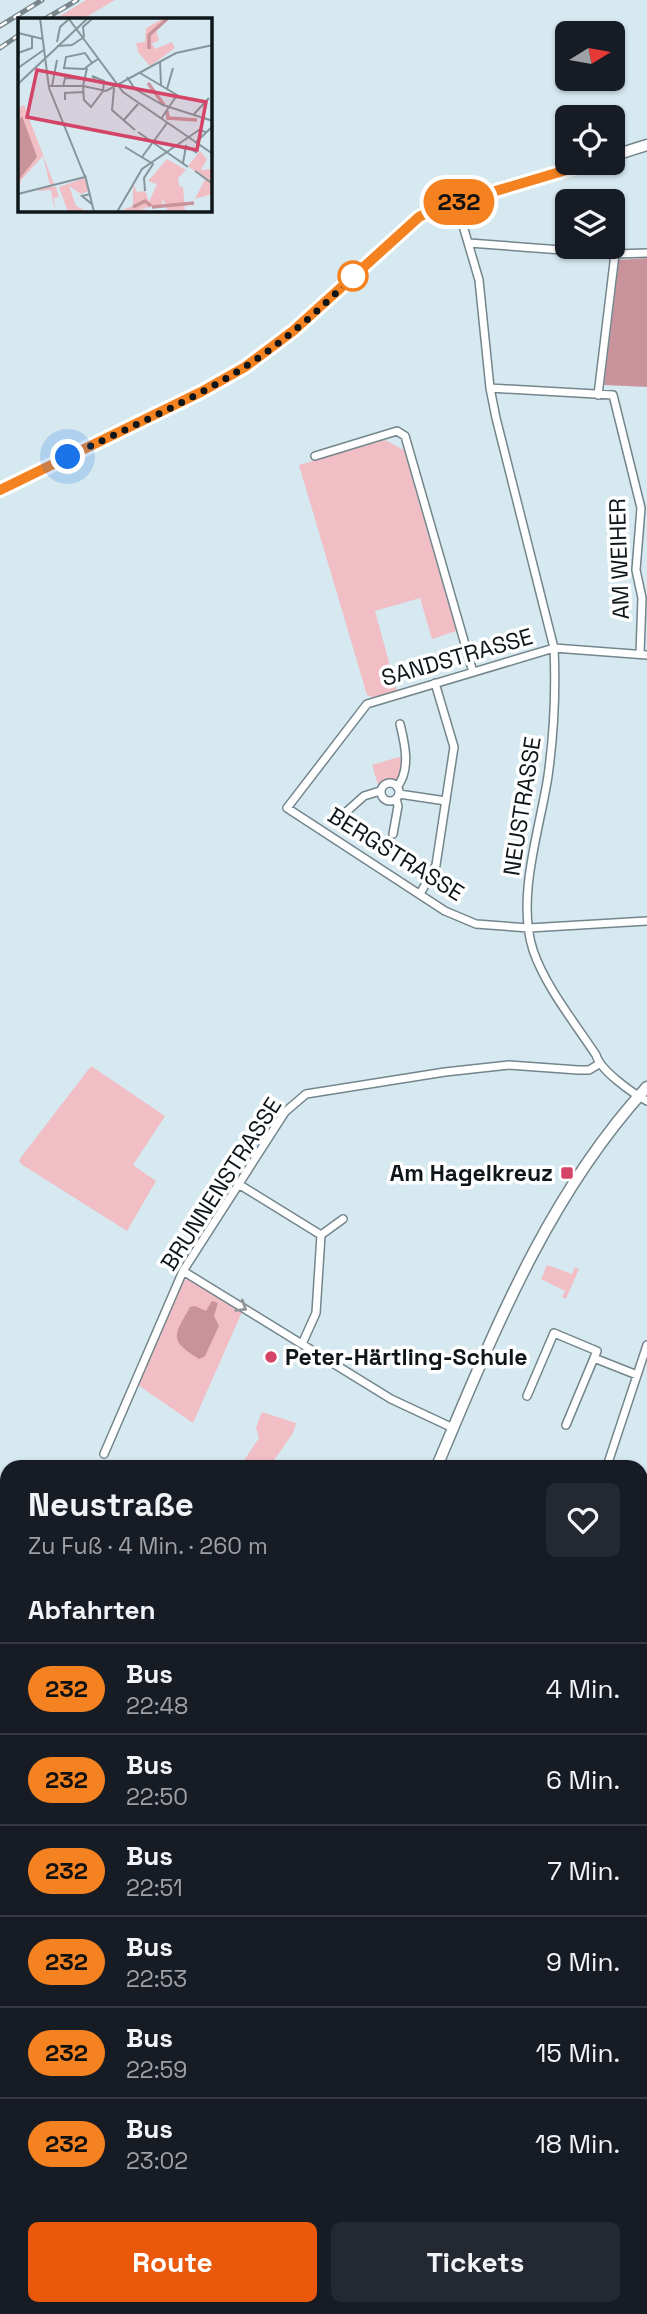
<!DOCTYPE html>
<html lang="de">
<meta charset="utf-8">
<style>
:root{--surface:#171b24;--page:#242831;--text:#f1f3f6;--muted:#9ea1a6;--line:#363941;--accent:#ea580c}
body{margin:0;font-family:"Space Grotesk",sans-serif;background:var(--page);color:var(--text);height:100vh;display:flex;flex-direction:column;font-size:26px;white-space:nowrap}
*{box-sizing:border-box;margin:0}
p{font-size:23px;color:var(--muted)}
.icon{flex:none;width:38px;height:38px;fill:none;stroke:currentColor;stroke-width:2;stroke-linecap:round;stroke-linejoin:round}
.map{position:relative;flex:1;overflow:hidden}
.panel{position:absolute;left:0px;top:1460px;width:648px;height:856px;display:flex;flex-direction:column;background:var(--surface);border-radius:21px 21px 0 0;box-shadow:0 2px 5px #0004}
.panel>*{flex:none}
.badge{padding:0 14px;border-radius:23px;font-size:24px;line-height:46px}
.needle{width:46px;rotate:79deg}
.controls{position:absolute;left:555px;top:21px;display:grid;gap:14px}
.controls a{display:grid;place-items:center;width:70px;height:70px;border-radius:10px;background:var(--surface);box-shadow:0 2px 5px #0004;font-size:35px}
.you{position:absolute;width:35px;height:35px;margin:-18px;border:5px solid #fff;border-radius:50%;background:#1a73e8;box-shadow:0 0 0 10px #1a73e833}
.map>.badge{position:absolute;translate:-50% -50%;box-shadow:0 0 0 4px #fff}
h2{padding:0 28px;font-size:26px;line-height:63px}
.round{display:grid;place-items:center;flex:none;width:74px;height:74px;border-radius:10px;background:var(--page)}
.headline{display:flex;align-items:center;justify-content:space-between;height:119px;padding:0 28px}
h1{font-size:33px;font-weight:700;line-height:52px}
.cta{display:flex;gap:14px;margin-top:auto;padding:14px 28px}
.cta a{flex:1;height:80px;border-radius:10px;background:var(--accent);color:#fff;font-size:28px;font-weight:700;line-height:80px;text-align:center}
.cta a+a{background:var(--page);color:var(--text)}
ul{padding:0;list-style:none}
li{display:flex;align-items:center;gap:21px;height:91px;padding:0 28px;border-top:2px solid var(--line)}
li div{flex:1}
li b{display:block;font-size:26px}
li em{font-style:normal}
li .badge{min-width:77px;font-weight:700;text-align:center}
.map>svg:first-child{display:block}
.green{fill:#f0bec4}
.water{fill:#c9939b}
.lines{fill:none;stroke-linecap:round;stroke-linejoin:round}
.stream{stroke:#c9939b;stroke-width:2.5}
.street-casing{stroke:#74858c;stroke-width:10}
.secondary-casing{stroke:#74858c;stroke-width:13}
.street{stroke:#fff;stroke-width:7}
.secondary{stroke:#fff;stroke-width:10}
.rail-casing{stroke:#79868c;stroke-width:5}
.rail{stroke:#fff;stroke-width:2.5;stroke-dasharray:8;stroke-linecap:butt}
.oneway{stroke:#939698}
.line-casing{stroke:#fff;stroke-width:16}
.line{stroke:#f58220;stroke-width:10}
.walk{stroke:#0f1619;stroke-width:7;stroke-dasharray:0 12.6}
.stop-dot{fill:#fff;stroke:#f58220;stroke-width:3.5}
.poi-dot{fill:#d44467;stroke:#fff;stroke-width:2.5}
.labels{text-anchor:middle;dominant-baseline:central;stroke-width:7;stroke-linejoin:round;paint-order:stroke}
.street-label{font-size:23px;fill:#0f1619;stroke:#fff}
.poi-label{font-size:23px;font-weight:bold;fill:#0f1619;stroke:#fff;text-anchor:end}
.inset-river{fill:none;stroke:#c9939b;stroke-width:3.5}
.inset-road{fill:none;stroke:#86959b;stroke-width:2}
.view{fill:#d44467;fill-opacity:0.15;stroke:#d44467;stroke-width:3.5}
.inset-edge{fill:none;stroke:#0f1619;stroke-width:3.5}
</style>
<div class="map">
<svg width="647" height="2314" viewBox="0 0 647 2314">
<rect width="100%" height="100%" fill="#d6e9f1"/>
<path class="green" d="M86 0H115L83 19H55Z
M385 440 404 450 456 631 432 639 420 598 375 611 397 691 374 698 367 695 299 465Z
M399 757 402 758 399 778 396 780 386 779 378 785 372 765Z
M91 1066 165 1116 133 1165 156 1181 127 1231 21 1164 19 1160Z
M547 1265 572 1274 575 1267 579 1269 566 1299 562 1297 565 1291 541 1279Z
M190 1278 242 1312 193 1423 138 1385 184 1280Z
M262 1412 296 1423 293 1433 270 1466H240L259 1438 256 1427Z
M647 1609V1786L641 1801 640 1626Z
M641 2073 647 2076V2222L640 2219Z"/>
<path class="water" d="M647 258V387L604 385 619 260Z
M212 1301 218 1303 214 1316 219 1326 205 1356 199 1359C168 1340 174 1336 190 1307L195 1306 206 1311Z"/>
<g class="lines">
<path class="stream" d="M640 1690 647 1682"/>
<g class="street-casing">
<path id="street" d="M456 202 479 280 490 388 496 418 554 648C556 691 554 733 548 776 540 829 516 897 533 950 545 986 575 1023 596 1055 600 1070 632 1093 647 1101
M469 243 615 254 647 253
M490 388 613 395 641 508 636 570 642 598 640 654
M598 395 615 254
M315 456 397 431 405 436 473 672
M647 655 554 648 367 704 287 808 445 911 476 924 529 928 647 921
M381 792a9 9 0 1 1 18 0a9 9 0 1 1-18 0Z
M397 787C411 770 405 744 400 724
M399 794 446 801
M345 813 364 796 380 791
M393 834 398 806 396 799
M420 894 436 865 454 747 435 683
M240 1185 321 1235
M183 1271 391 1399 453 1428
M302 1344 316 1313 321 1235 343 1219
M527 1396 554 1333 597 1351 594 1358
M566 1425 594 1358 637 1375
M104 1454 183 1271 285 1112 306 1094 445 1072 509 1065 578 1070H589L599 1064
M607 1466 647 1345
M0 1687 7 1671
M0 1733 7 1737
M640 1904 647 1906
M0 2153 7 2158
M0 2231 7 2217
M640 2253 647 2256
M275 2308 278 2314
M456 2308 465 2314
M449 2314 450 2308"/>
</g>
<g class="secondary-casing">
<path id="secondary" d="M612 156 647 145
M0 490 201 392 245 367 294 331 400 233 425 213 590 163
M437 1466C494 1332 547 1196 647 1087
M0 2054 7 2060
M132 2308 140 2314
M77 2314 79 2308"/>
</g>
<use href="#street" class="street"/>
<use href="#secondary" class="secondary"/>
<g class="rail-casing">
<path id="rail" d="M45 19 77 0
M0 26 42 0
M0 48 19 35"/>
</g>
<use href="#rail" class="rail"/>
</g>
<defs><path id="oneway-chevron" d="M-2-3.5L2.5 0L-2 3.5" fill="none" stroke-width="1.6" stroke-linecap="round" stroke-linejoin="round" transform="scale(1.75)"/></defs>
<use class="oneway" href="#oneway-chevron" transform="translate(242 1307) rotate(32)"/>
<g class="lines">
<g class="line-casing">
<path id="line" d="M0 490 201 392 245 367 293 331 419 217 432 210 590 163"/>
</g>
<use href="#line" class="line"/>
<path class="walk" d="M68 457C127 428 190 402 246 366 285 341 321 309 353 276"/>
</g>
<circle class="stop-dot" cx="353" cy="276" r="14"/>
<g class="poi-dot">
<rect x="560" y="1166" width="14" height="14" rx="3.5"/>
<circle cx="271" cy="1357" r="7"/>
</g>
<g class="labels">
<g class="street-label">
<text transform="translate(619 559) rotate(-92)">AM WEIHER</text>
<text transform="translate(457 657) rotate(-16)">SANDSTRASSE</text>
<text transform="translate(522 806) rotate(-81)">NEUSTRASSE</text>
<text transform="translate(396 854) rotate(32)">BERGSTRASSE</text>
<text transform="translate(221 1184) rotate(-57)">BRUNNENSTRASSE</text>
</g>
<g class="poi-label">
<text x="553" y="1173">Am Hagelkreuz</text>
<text x="285" y="1357" text-anchor="start">Peter-Härtling-Schule</text>
</g>
</g>
<g transform="translate(18 18)">
<rect width="194" height="194" fill="#d6e9f1"/>
<path d="M146 0H152L138 13 141 22 134 26 137 31 154 24 157 30 132 48 120 34 118 25 127 24 128 10ZM6 87 36 166 33 169H38L41 179 36 180 37 194 33 172 21 173 20 172 32 167 25 138 3 162 0 174 1 161 19 139 1 99 0 104V90ZM182 133 189 141 183 152 194 151V176L177 181 187 161 170 148ZM149 141 168 152 160 160 161 168 165 169 167 194H150L145 180 144 188 123 190 134 194H99L115 188V166L119 174 127 173 131 184 139 166 130 163ZM67 160 71 173 63 176 51 168 58 188 68 193 50 194 41 169Z" fill="#f0bec4"/>
<path d="M4 98 19 139 0 163V104Z" fill="#c9939b"/>
<path class="inset-river" d="M131 31V17L150 0M130 65 146 87M149 93 150 100 179 102M115 189 127 183 133 188M134 189 176 185"/>
<path class="inset-road" d="M22 0 31 70 67 159M51 1 105 74 195 136M0 15 25 21M66 19 65 9 75 0M39 24 42 9 51 1M39 28 54 27 66 19M0 35 14 30V19M142 43 143 67M74 45 67 35 48 39 46 50 65 51H66L74 45 80 41M0 50 27 31M69 50 65 68 66 82 73 89 85 73 86 63 74 58 77 61M122 55 159 77 143 101M109 59 117 71 145 87 195 103M0 66 70 0M31 68H65L88 73 158 35 195 27M34 68 39 42M45 69 47 60 66 61M96 70 94 92 117 112M149 71 155 50M47 82V75L65 74M176 96 191 80M105 103 120 86M120 114 170 149M177 125 195 108M107 129 135 146 126 160 127 173M124 139 149 105M165 145 168 128 179 135M177 153 195 166M67 157 76 194M0 176 67 159M72 176 64 178 75 187M99 194 124 151 181 112 188 114"/>
<path class="view" d="M19 52 188 84 179 132 9 99Z"/>
<rect width="194" height="194" class="inset-edge"/>
</g>
</svg>
<div class="controls">
<a><svg class="needle" viewBox="-14 -14 28 28"><path d="M0-13l5 13h-10z" fill="#e53935"/><path d="M0 13l5-13h-10z" fill="#9ea1a6"/></svg></a>
<a><svg class="icon" aria-label="locate" viewBox="0 0 24 24"><circle cx="12" cy="12" r="6"/><path d="M12 2v4M12 18v4M2 12h4M18 12h4"/></svg></a>
<a><svg class="icon" aria-label="layers" viewBox="0 0 24 24"><path d="M12 4l9 5-9 5-9-5zM3 14l9 5 9-5"/></svg></a>
</div>
<div class="you" style="left:68px;top:457px"></div>
<b class="badge" style="left:459px;top:202px;background:#f58220;color:#111">232</b>
<section class="panel">
<div class="headline"><div><h1>Neustraße</h1><p>Zu Fuß · 4 Min. · 260 m</p></div><a class="round"><svg class="icon" aria-label="heart" viewBox="0 0 24 24"><path d="M12 20l-8-8c-3-5 5-10 8-4 3-6 11-1 8 4z"/></svg></a></div>
<h2>Abfahrten</h2>
<ul>
<li><span class="badge" style="background:#f58220;color:#111">232</span><div><b>Bus</b><p>22:48</p></div><em>4 Min.</em></li>
<li><span class="badge" style="background:#f58220;color:#111">232</span><div><b>Bus</b><p>22:50</p></div><em>6 Min.</em></li>
<li><span class="badge" style="background:#f58220;color:#111">232</span><div><b>Bus</b><p>22:51</p></div><em>7 Min.</em></li>
<li><span class="badge" style="background:#f58220;color:#111">232</span><div><b>Bus</b><p>22:53</p></div><em>9 Min.</em></li>
<li><span class="badge" style="background:#f58220;color:#111">232</span><div><b>Bus</b><p>22:59</p></div><em>15 Min.</em></li>
<li><span class="badge" style="background:#f58220;color:#111">232</span><div><b>Bus</b><p>23:02</p></div><em>18 Min.</em></li>
</ul>
<div class="cta"><a>Route</a><a>Tickets</a></div>
</section>
</div>
